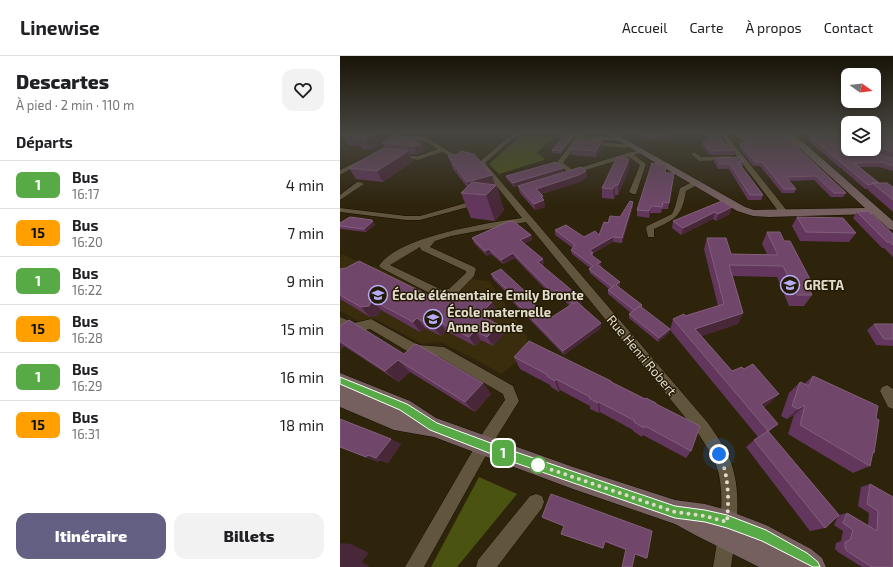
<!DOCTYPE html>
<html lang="fr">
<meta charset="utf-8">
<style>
:root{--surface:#fff;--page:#f2f2f2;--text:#202124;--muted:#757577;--line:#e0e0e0;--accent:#646083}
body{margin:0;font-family:"Exo 2",sans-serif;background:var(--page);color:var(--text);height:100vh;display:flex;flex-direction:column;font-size:15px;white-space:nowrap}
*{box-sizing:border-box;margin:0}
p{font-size:13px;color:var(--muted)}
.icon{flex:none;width:22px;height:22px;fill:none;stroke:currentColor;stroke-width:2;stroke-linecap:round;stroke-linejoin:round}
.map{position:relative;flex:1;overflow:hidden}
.sheet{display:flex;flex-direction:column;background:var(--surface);width:340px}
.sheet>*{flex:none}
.badge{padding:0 8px;border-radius:6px;font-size:14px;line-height:26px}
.needle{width:26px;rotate:104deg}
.tools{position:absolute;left:501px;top:12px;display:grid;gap:8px}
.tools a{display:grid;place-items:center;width:40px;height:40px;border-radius:8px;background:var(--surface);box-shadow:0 2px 6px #0003;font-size:20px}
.you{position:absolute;width:20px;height:20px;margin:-10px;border:3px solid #fff;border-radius:50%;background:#1a73e8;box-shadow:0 0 0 6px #1a73e833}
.map>.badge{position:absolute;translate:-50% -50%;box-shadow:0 0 0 2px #fff}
h2{padding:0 16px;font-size:15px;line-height:36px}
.round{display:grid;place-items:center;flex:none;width:42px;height:42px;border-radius:12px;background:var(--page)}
.head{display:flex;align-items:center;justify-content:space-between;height:68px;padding:0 16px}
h1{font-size:19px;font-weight:800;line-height:30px}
.action{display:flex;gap:8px;margin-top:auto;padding:8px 16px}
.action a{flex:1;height:46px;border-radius:12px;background:var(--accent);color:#fff;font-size:16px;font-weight:800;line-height:46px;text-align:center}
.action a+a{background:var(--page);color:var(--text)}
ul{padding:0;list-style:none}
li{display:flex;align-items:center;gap:12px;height:48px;padding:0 16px;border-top:1px solid var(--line)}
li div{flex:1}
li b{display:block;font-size:15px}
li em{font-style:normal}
li .badge{min-width:44px;font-weight:700;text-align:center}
header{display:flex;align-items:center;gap:24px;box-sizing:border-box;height:56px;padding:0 20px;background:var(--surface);border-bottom:1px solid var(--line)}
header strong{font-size:19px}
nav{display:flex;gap:22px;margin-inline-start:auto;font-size:14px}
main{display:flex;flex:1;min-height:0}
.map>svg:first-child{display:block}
.built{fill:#392d0d}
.green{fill:#4b5310}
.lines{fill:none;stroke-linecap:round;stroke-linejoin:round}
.street-casing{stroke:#160d00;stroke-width:1}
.secondary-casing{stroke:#160d00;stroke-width:1}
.street{fill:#61563d;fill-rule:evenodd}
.secondary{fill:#75605f;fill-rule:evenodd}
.wall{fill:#63365e}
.shaded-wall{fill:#482738}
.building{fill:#70476a;stroke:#825f7a}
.line{fill:#57aa46;stroke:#fff}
.walk{stroke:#e2dcce;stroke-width:4;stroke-dasharray:0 7.2}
.stop-dot{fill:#fff;stroke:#57aa46;stroke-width:2}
.labels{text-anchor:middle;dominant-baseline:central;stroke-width:3;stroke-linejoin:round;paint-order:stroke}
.poi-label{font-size:13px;font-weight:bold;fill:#e2dcce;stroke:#241b04;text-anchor:start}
.street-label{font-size:13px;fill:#e2dcce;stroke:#241b04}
</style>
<header>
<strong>Linewise</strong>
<nav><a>Accueil</a><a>Carte</a><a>À propos</a><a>Contact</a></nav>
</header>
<main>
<section class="sheet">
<div class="head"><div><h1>Descartes</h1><p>À pied · 2 min · 110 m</p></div><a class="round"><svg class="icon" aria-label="heart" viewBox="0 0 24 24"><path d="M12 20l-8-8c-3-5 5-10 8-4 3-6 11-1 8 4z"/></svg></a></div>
<h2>Départs</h2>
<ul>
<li><span class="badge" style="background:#57aa46;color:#fff">1</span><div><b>Bus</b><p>16:17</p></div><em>4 min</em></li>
<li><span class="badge" style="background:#ffa000;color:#111">15</span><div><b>Bus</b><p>16:20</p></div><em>7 min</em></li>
<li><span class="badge" style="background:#57aa46;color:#fff">1</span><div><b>Bus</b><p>16:22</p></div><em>9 min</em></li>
<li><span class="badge" style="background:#ffa000;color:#111">15</span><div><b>Bus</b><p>16:28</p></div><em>15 min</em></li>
<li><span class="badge" style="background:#57aa46;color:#fff">1</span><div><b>Bus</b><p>16:29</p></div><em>16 min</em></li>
<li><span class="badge" style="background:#ffa000;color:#111">15</span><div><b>Bus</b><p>16:31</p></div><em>18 min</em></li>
</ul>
<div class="action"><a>Itinéraire</a><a>Billets</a></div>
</section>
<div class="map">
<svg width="553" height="511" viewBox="0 0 553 511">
<rect width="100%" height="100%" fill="#2e240c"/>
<path class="built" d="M3 198 30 213 34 210 95 241 113 239 131 223 149 225 187 280V289L183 297 174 308 162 318 101 286 82 288 35 263 18 265 0 255V200Z"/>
<path class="green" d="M197 80 212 82 197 97 205 103 204 104 159 118 149 108 180 81Z
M139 421 177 438 117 511H91Z"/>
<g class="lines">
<g class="street-casing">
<path id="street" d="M21 78H41L85 81 119 101 129 104 126 106 115 103 102 96 78 104 56 101 54 100V98L78 100 98 93 84 85 24 80Z
M172 78H178L145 107 368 367C376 379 385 391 390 404 403 437 396 477 391 511H373C378 479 388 438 375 406 371 396 364 387 358 377L186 166 111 180 95 185 90 191 134 211 136 213 134 220 116 239C110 240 103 242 97 241L41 212 39 210C58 180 148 167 182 162L138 107ZM80 191 81 194 126 215V217L109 233 102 234 50 209Z
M239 78H245L223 107 233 114 287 97 303 94V96L294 99 306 108 296 138H293L289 136 300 109 289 101 229 119 226 117 227 115 217 108V106Z
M380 78H386L448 156V160H442Z
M450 78H457L452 81 449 79Z
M467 78H475L508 88V92Z
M254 80 280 81 283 83 280 85 256 84 255 86 285 88 291 87 294 89 285 92 249 88 248 87Z
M354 96 361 101 389 100 392 102 389 104 359 105 351 98Z
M28 100 33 101 0 119V114Z
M354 125H360L361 127 346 135C342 160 336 163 314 173V181H308L306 172 307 170 332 158 335 151 340 132Z
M17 126H20L24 128 0 144V139Z
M140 143H143V147L80 164H66L0 156V152L66 160H80Z
M0 261 14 267 31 263 78 289 104 291 173 330 179 345 154 385 84 511H65L144 375 165 344 163 338 98 300 72 298 30 273C16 276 13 277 0 270Z
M547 329 553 333V353L548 351 540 335 542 331Z
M196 438 202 440 204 446 202 452 157 511H136L138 504 190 440Z"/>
</g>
<g class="secondary-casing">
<path id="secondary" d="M267 78H276L405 151 414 154 525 152 456 89 442 78H451L462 85 553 165V174L549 173 532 158 429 161 413 160 397 155Z
M0 317 70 345 96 362 233 411 335 444 365 448 387 454 426 469 471 493 482 502 486 511H419L357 480 335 468 233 433 94 381 54 374 0 351Z"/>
</g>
<use href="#street" class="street"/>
<use href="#secondary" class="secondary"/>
</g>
<path class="wall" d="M2 78 50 82 83 90 82 91 84 96 78 98H70L73 105 43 126 16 123 9 112 45 92 43 88 32 94 22 93 21 90 9 89Z
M226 78 221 98 212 97V94Z
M242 78H250V80L247 84 262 91 256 101 231 99 230 93Z
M293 78H340L322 84V83L312 86Z
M364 78H378L385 88 395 94 394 99H369L362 88 363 84H368Z
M394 78H443L506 137 503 141H491L474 124 449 125 456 133 454 137H442L420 110H413L399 92 400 88 403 87Z
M483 78H508V86L482 79Z
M534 78 553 80V101L530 93H534Z
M470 81 553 102V115L539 111H519L539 127 553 131V156L528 134 529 133H525L502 113V112H500L469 85Z
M108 100 152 119 155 129H156L164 154 155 165 131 162 121 137 127 131 113 113Z
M375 102 404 106 403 110 401 111 423 139 421 144H408L389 113H378L374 106Z
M289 103V113L278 139H275L274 143 262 142V132Z
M224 115 174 131 167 123 166 120Z
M246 115 247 121 240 126 201 138 203 140 205 151 195 154 180 137 178 130Z
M325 117H334L328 153H322L321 157H310L309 162 297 160V154Z
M382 145 390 158 376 165 373 163 341 179 332 172 333 165Z
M293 150 282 187 273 186 253 197V200L261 206V210L260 211 280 226V230L279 231 302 249V252L329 277 318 286 289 262V258L291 257 268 238V234L269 233 250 217 249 213 250 212 232 198 231 194 233 192 215 179V174L244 181 259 179 268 167 280 161Z
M517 156 553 178V201L544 192H542L513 162Z
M457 161 516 177 509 186 460 185 452 170Z
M32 164 35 169 26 176 0 173V167Z
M427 176 444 185 471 225 468 230 472 239 464 250H449L437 221 393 220 403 257 398 268 361 280 392 315 430 347 424 351 429 376 499 459 507 457 528 469 529 457 518 450 521 431 530 428 553 441V511H522L498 496 495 493 496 487 501 485 503 475 494 469 498 460 485 472 470 475 406 391 414 384 418 381 330 274 333 263 345 260 378 250 364 193 367 182 391 198H427L422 188Z
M191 179 192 184 184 187 203 203 204 208 202 209 241 247 239 248 261 272 224 299 169 242 167 237 153 223 151 218 190 240 191 244 190 245 209 263 230 250 218 239 214 242 175 202 163 208 151 198 147 200 134 187 132 182Z
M0 213 90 240H104L121 243 152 246 157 256 152 261 154 266 159 269 164 278 153 290 141 284 135 290 106 275 101 280 85 272 80 276 41 254 38 259 30 261 0 243Z
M534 268H553V290L536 289 527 274Z
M0 270 64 298 143 327 151 338 135 356 70 316 59 326 4 290 0 294Z
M174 301 271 325 272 326 316 348 351 395 346 402 303 379 302 381 293 375V374L260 356 259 357 250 353V350L220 334 219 336 211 331 210 329 180 313Z
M473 320 536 362 534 397 532 398 530 410 513 417 448 378 454 359 447 363 441 360 449 337 460 326 464 328Z
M0 363 61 388 48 407 39 404 38 406 0 391Z
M202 461 312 475 307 502 306 503 295 498 265 486 263 493 224 479 221 478 224 470 205 463Z"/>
<path class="shaded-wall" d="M34 78H48L51 83 44 85 45 87H42L43 88 32 94 25 83Z
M105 78H118L106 80Z
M235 78H237L221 98V95Z
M247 78H250V80L244 89 243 83Z
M330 78H340L322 84 323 80Z
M322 79V83L312 86V82Z
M79 82 83 90 82 91 84 96 78 98 72 87Z
M262 85V91L256 101V95Z
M68 95 73 105 43 126 37 115Z
M289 103V113L278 139V129Z
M223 112 224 115 174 131 173 127Z
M246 115 247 121 240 126 197 139 196 133Z
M152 119 155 130 156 129 164 154 155 165 146 139 132 138 127 126Z
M275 129V139L274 143 273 133Z
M203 140 205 151 195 154 194 148 201 141Z
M293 146V150L282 187V182Z
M311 150 310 157 309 162V155Z
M392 151 390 158 376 165 378 158Z
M375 156 373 163 341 179 343 172Z
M32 164 35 169 26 176 24 173Z
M191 179 192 184 182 189 180 184Z
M273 181V186L250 198V194Z
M149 193 151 198 147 200 145 195Z
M173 197 175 202 163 208 161 204Z
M203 203 204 208 199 210 198 206Z
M261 206V210L257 213V208Z
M280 226V230L276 233V229Z
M217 234 218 239 214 242 213 237Z
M190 240 191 244 189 246 187 242Z
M241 242V247L233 252V248Z
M32 244 41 254 38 259 30 261 21 251Z
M152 246 157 256 152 261 154 267 145 262 144 254Z
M403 257 398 268 351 284 355 273Z
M77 262 85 272 80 276 73 266Z
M99 266 106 275 101 280 93 271Z
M261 267V272L224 299 223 295Z
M159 269 164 278 153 290 147 281Z
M330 273 329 277 318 286 319 282Z
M135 275 141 284 135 290 129 281Z
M0 287 4 290 0 294Z
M58 304 70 316 59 326 45 315Z
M216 323 220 334 219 336 215 325Z
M143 327 151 338 135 356 125 346Z
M439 338 430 347 413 357 421 348Z
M259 346 260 356 259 357 258 347Z
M465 349 454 359 447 363 458 353Z
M438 368 429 376 419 383 428 375Z
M51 383 61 388 48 407 36 402Z
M28 399 39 404 38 406 26 401Z
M0 487 11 488 29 497 22 506 29 510 28 511H0Z"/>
<path class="building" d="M2 78H34L25 83 15 82 20 80Z
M226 78H235L221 95 212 94Z
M242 78H247L243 83 262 85 256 95 230 93Z
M302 78H330L323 80 322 79 312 82Z
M367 78H378L385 88H390L395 94 370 95 363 84H372Z
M399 78H443L506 137H494L476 120 446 121 456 133H444L422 106H415L400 88 407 87Z
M477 78 508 88V93H526L553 102V110L542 106 514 107 539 127H532V128L528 129 504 109 505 108H503L470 81Z
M494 78H508V82Z
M534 78 553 80V96L534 89Z
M54 80 79 82 72 87 81 88 74 90 42 87Z
M43 92 68 95 37 115 9 112Z
M121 95 134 98 152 119 127 126 108 100 117 98Z
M277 101 289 103 278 129H275L273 133 262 132Z
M401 101 404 106H398L423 139H410L390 108H380L375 102Z
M216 106 223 112 173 127 166 120Z
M312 107 326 109 325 117H334L329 147 323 146 322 151 311 150 309 155 297 154Z
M241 111 246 115 239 119 196 133 203 140 201 141 204 144 194 148 178 130Z
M132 126 156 129 146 139 121 137Z
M532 127H547L553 131V144Z
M290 145 293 146 282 182 273 181 250 194 253 197 250 198 261 206 257 208 280 226 276 229 302 249 294 254 268 234 275 229 272 231 249 213 253 210 231 194 235 189 215 174 226 169 244 181 255 175 259 179 264 166 268 167 270 160 280 161Z
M382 145 392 151 378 158 375 156 343 172 333 165Z
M528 155 553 178V189L549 186H547L517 156Z
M10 161 32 164 31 165H33L24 173 0 170V167Z
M457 161 503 162 516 177 466 176Z
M173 165 191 179 180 184 203 203 198 206 241 242 233 248 236 245 261 267 223 295 167 237 169 236 151 218 161 213 190 240 187 242 209 263 232 248 217 234 213 237 173 197 161 204 149 193 145 195 132 182 167 166Z
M427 176H440L444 185H450L471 225H465L472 239H457L443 210 389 209 403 257 355 273 392 315 402 311 404 313 413 308 439 338 421 348 438 368 428 375 499 459 485 472 414 384 428 375 333 263 344 258 345 260 384 248 367 182H386L391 198 438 199Z
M19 205 90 240 95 236 104 240 108 237 121 243 125 239 137 245 141 241 152 246 144 254 150 257 145 262 159 269 147 281 135 275 129 281 99 266 93 271 77 262 73 266 32 244 29 250 21 251 0 239V213L6 212Z
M300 250 330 273 319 282 289 258Z
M9 264 64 298 75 288 78 289 143 327 125 346 58 304 45 315 0 285V270Z
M534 268H553V283H544Z
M189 285 271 325V326L305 343 306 342 316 347V348L360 370 351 395 305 370 304 372 294 366 295 365 259 346 258 347 249 342 250 341 216 323 215 325 207 320 208 319 174 301Z
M473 320 538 350 536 362 539 364 534 397 533 396 530 410 460 369 465 349 458 353 452 350 460 326 469 330Z
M0 363 51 383 36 402 28 399 26 401 0 391Z
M530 428 553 441V511H532L507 495 505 492V486L510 484 513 474 503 467 507 457 537 475 538 455 527 448Z
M211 438 312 475 307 502 295 498 292 511H282L286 493 265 485 263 492 221 478 224 470 202 461Z"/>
<linearGradient id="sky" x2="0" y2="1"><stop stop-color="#191407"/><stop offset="0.52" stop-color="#464540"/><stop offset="1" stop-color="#464540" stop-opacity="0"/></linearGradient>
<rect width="553" height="149" fill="url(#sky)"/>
<path class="line" d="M0 321 67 348 97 367 167 393 335 450 365 454 387 459 426 474 467 497 478 506 480 511H473L422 485 387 472 365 466 335 462 167 404 90 374 60 354 0 328Z"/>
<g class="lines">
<path class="walk" d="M198 409 335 456 365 460 387 466C389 443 389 419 379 398"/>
</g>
<defs>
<g id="university-ring" transform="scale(1)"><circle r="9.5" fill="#241b04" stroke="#b6acf8" stroke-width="1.5"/><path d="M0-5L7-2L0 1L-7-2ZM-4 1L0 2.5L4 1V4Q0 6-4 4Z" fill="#b6acf8"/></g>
<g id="school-ring" transform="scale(1)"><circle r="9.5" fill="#241b04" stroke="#b6acf8" stroke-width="1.5"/><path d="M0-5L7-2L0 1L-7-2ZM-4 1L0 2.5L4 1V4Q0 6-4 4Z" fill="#b6acf8"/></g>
</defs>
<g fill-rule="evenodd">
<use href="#university-ring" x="450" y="229"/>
<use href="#school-ring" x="38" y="239"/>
<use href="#school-ring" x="93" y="263"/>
</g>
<circle class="stop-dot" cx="198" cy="409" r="8"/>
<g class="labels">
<g class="poi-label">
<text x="464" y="229">GRETA</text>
<text x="52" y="239">École élémentaire Emily Bronte</text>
<text x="107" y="256">École maternelle<tspan x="107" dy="15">Anne Bronte</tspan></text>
</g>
<g class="street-label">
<text transform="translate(302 299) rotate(50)">Rue Henri Robert</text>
</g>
</g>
</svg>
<div class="tools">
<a><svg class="needle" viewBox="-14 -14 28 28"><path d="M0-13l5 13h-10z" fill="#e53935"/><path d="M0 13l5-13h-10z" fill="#757577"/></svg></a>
<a><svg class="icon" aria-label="layers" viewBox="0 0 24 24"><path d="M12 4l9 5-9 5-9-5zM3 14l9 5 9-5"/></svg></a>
</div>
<div class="you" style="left:379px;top:398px"></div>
<b class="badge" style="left:163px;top:397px;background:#57aa46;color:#fff">1</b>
</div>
</main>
